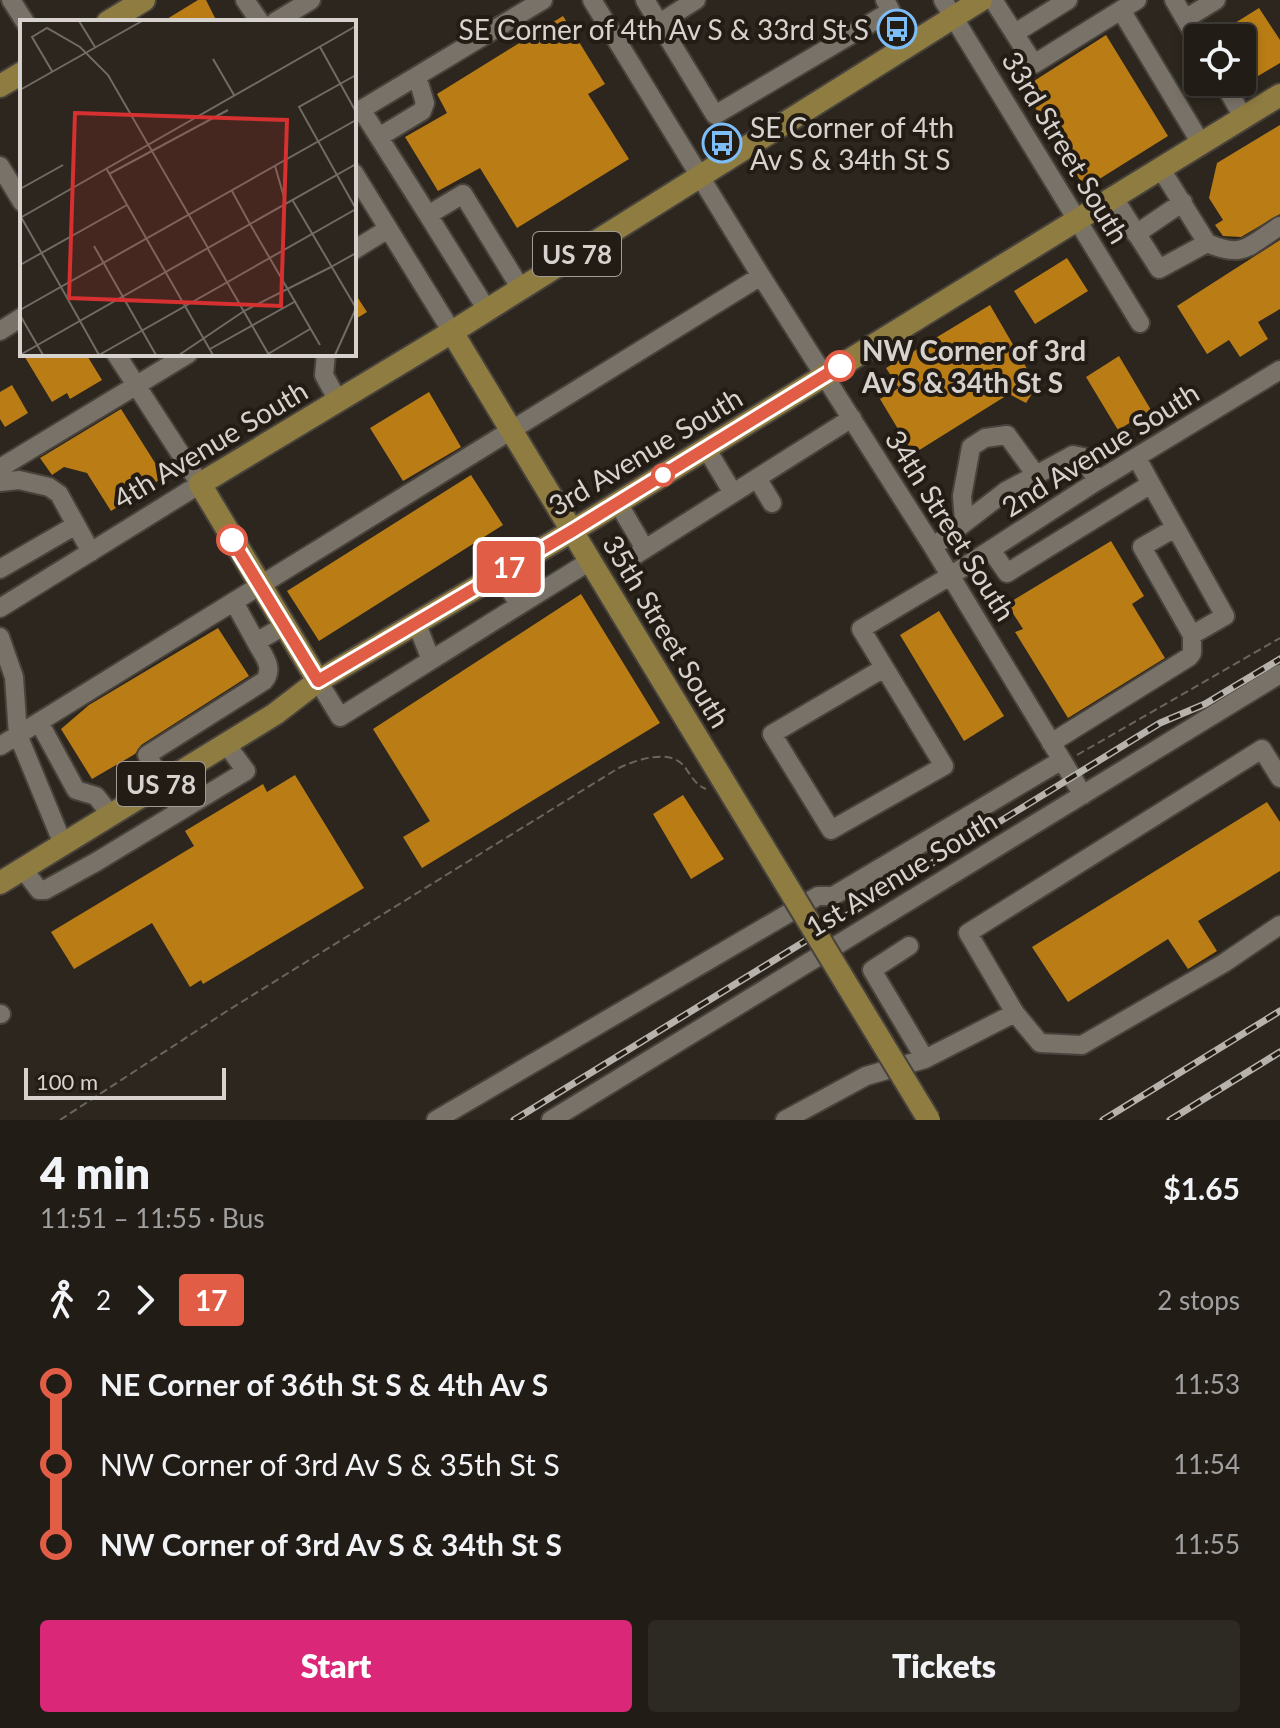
<!DOCTYPE html>
<meta charset="utf-8">
<style>
:root{--surface:#211c16;--page:#2d2923;--text:#f1f3f6;--muted:#a2a1a1;--line:#3e3a35;--accent:#db2777}
body{margin:0;font-family:Lato,sans-serif;background:var(--page);color:var(--text);height:100vh;display:flex;flex-direction:column;font-size:30px;white-space:nowrap}
*{box-sizing:border-box;margin:0}
p{font-size:26px;color:var(--muted)}
.icon{flex:none;width:44px;height:44px;fill:none;stroke:currentColor;stroke-width:2;stroke-linecap:round;stroke-linejoin:round}
.map{position:relative;height:1120px;overflow:hidden}
.details{display:flex;flex-direction:column;background:var(--surface);flex:1}
.details>*{flex:none}
.badge{padding:0 16px;border-radius:6px;font-size:28px;line-height:52px}
.fabs{position:absolute;left:1184px;top:24px;display:grid;gap:16px}
.fabs a{display:grid;place-items:center;width:72px;height:72px;border-radius:8px;background:var(--surface);box-shadow:0 4px 12px #0003,0 0 0 2px var(--line);font-size:40px}
.scale{position:absolute;left:24px;bottom:20px;width:202px;box-sizing:border-box;padding-left:8px;border:4px solid #d7d2cd;border-top:0;font-size:22px;line-height:28px;white-space:nowrap;color:#d7d2cd;-webkit-text-stroke:6px #231c15;paint-order:stroke}
.map>.badge{position:absolute;translate:-50% -50%;box-shadow:0 0 0 4px #fff}
.legs{display:flex;align-items:center;gap:12px;height:88px;padding:0 40px;font-size:26px}
.legs p{margin-inline-start:auto}
.overview{display:flex;align-items:center;justify-content:space-between;height:136px;padding:0 40px}
h1{font-size:44px;font-weight:800;line-height:60px}
.cta{display:flex;gap:16px;margin-top:auto;padding:16px 40px}
.cta a{flex:1;height:92px;border-radius:8px;background:var(--accent);color:#fff;font-size:32px;font-weight:800;line-height:92px;text-align:center}
.cta a+a{background:var(--page);color:var(--text)}
ul{padding:0 40px;list-style:none}
li{display:flex;align-items:center;gap:28px;height:80px;font-size:30px}
li i{display:grid;place-items:center;width:12px;height:100%;margin:0 10px;background:currentColor}
li i::after{content:'';width:20px;height:20px;margin:-10px;border:6px solid;border-radius:50%;background:var(--surface)}
li p{margin-inline-start:auto}
li:first-child i{background:linear-gradient(#0000 50%,currentColor 0)}
li:last-child i{background:linear-gradient(currentColor 50%,#0000 0)}
.map>svg:first-child{display:block}
.building{fill:#ba7d16}
.lines{fill:none;stroke-linecap:round;stroke-linejoin:round}
.minor-casing{stroke:#47423b;stroke-width:22}
.major-casing{stroke:#47423b;stroke-width:26}
.path{stroke:#6a655e;stroke-width:2;stroke-dasharray:8 4;stroke-linecap:butt}
.minor{stroke:#797268;stroke-width:18}
.major{stroke:#8f7c41;stroke-width:22}
.rail-casing{stroke:#b7b2ac;stroke-width:7}
.rail{stroke:#231c15;stroke-width:4;stroke-dasharray:12;stroke-linecap:butt}
.major-bridge-casing{stroke:#47423b;stroke-width:26;stroke-linecap:butt}
.major-bridge{stroke:#8f7c41;stroke-width:22}
.line-1-casing{stroke:#fff;stroke-width:18}
.line-1{stroke:#e15d46;stroke-width:12}
.stop-1-dot{fill:#fff;stroke:#e15d46;stroke-width:4}
.labels{text-anchor:middle;dominant-baseline:central;stroke-width:8;stroke-linejoin:round;paint-order:stroke}
.shield{fill:#231c15;stroke:#a19b96;stroke-width:2}
.shield-label{font-size:26px;font-weight:bold;fill:#d7d2cd}
.poi-label{font-size:28px;fill:#d7d2cd;stroke:#231c15;text-anchor:end}
.street-label{font-size:28px;fill:#d7d2cd;stroke:#231c15}
.stop-label{font-size:28px;font-weight:bold;fill:#d7d2cd;stroke:#231c15;text-anchor:start}
.inset-road{fill:none;stroke:#706b64;stroke-width:2}
.view{fill:#d63030;fill-opacity:0.15;stroke:#d63030;stroke-width:4}
.inset-edge{fill:none;stroke:#d7d2cd;stroke-width:4}
</style>
<div class="map">
<svg width="1280" height="1120" viewBox="0 0 1280 1120">
<rect width="100%" height="100%" fill="#2c261e"/>
<path class="building" d="M198 0H206L217 22H162Z
M1259 8 1280 40V63L1248 82 1242 73V38H1211Z
M563 16 605 84 588 94 629 159 517 228 480 168 438 191 405 137 447 113 437 94Z
M1106 35 1168 136 1085 188 1023 88Z
M1280 125V214L1241 237 1223 236 1215 225 1223 220 1209 198 1217 163Z
M1280 240V309L1258 322 1268 339 1240 357 1229 340 1207 354 1177 306Z
M1067 258 1088 291 1035 324 1014 291Z
M354 292 367 312 354 320Z
M990 305 1037 386 1026 403 1009 394 913 454 880 399 899 388 886 368Z
M23 354H86L102 380 70 399 67 393 52 402Z
M1119 356 1151 410 1118 430 1086 377Z
M12 385 28 413 5 427 0 419V392Z
M429 392 461 447 403 481 370 428Z
M121 409 164 477 111 511 87 473 64 467 52 475 40 458Z
M471 475 503 525 319 641 287 591Z
M1111 541 1144 596 1132 604 1165 658 1068 718 1015 632 1023 629 1007 604Z
M581 594 660 723 422 868 403 837 430 821 373 729Z
M939 611 1004 716 964 741 900 635Z
M218 628 249 676 141 745 135 754 92 779 61 729 89 705Z
M295 775 364 888 203 984 201 980 190 987 152 923 74 969 51 932 194 846 185 831 263 784 267 792Z
M683 795 724 859 691 879 653 814Z
M1267 802 1280 822V871L1198 921 1217 951 1188 969 1168 939 1068 1002 1032 947Z"/>
<g class="lines">
<g class="minor-casing">
<path id="minor" d="M11 0 25 22
M245 0 260 22
M592 0 761 276 933 547 1083 795
M645 0 715 115 891 11 885 0
M943 0 1140 323
M993 0 1034 64 1137 0
M1174 0 1185 19
M1121 10 1202 145
M275 22 311 0
M658 24 696 0
M1015 33 1068 0
M1198 41 1185 19 1216 0
M1223 82 1243 117
M361 109 428 215 463 194 521 289
M354 114 543 0
M379 137 422 111 425 103 417 76
M0 166 22 202
M354 173 452 332
M1114 198 1159 269 1207 243 1161 169
M428 215 487 310
M1136 234 1183 202
M1207 243C1244 259 1248 246 1280 226
M354 250 388 229
M0 331 22 317
M326 354 324 375 338 401
M706 448 733 493
M0 468 188 354
M757 478 772 503
M0 482 19 480 49 487 59 494 91 552
M1151 484 1225 616 1192 635 1142 547 1175 528
M618 503 645 549
M964 522 962 496 971 447 985 438 1007 435 1036 475
M933 547 1006 491 1073 455 1083 457 1097 481
M991 550 1007 573 1151 484 1137 458
M626 561 852 418
M0 569 76 525
M500 572 519 605
M234 602 256 642 284 626
M0 608 200 484 116 354
M416 622 431 660
M0 637 14 677 18 735 63 844
M884 668 772 734 831 830 944 766 861 629 950 576 1097 481 1280 370
M318 681 340 717 590 561
M39 722 76 790 96 796 111 815
M1051 743 1189 657 1192 653V635
M0 746 761 276
M1280 778 1262 749 968 933 1015 1013 1040 1043 1082 1045 1224 963 1280 925
M180 811 147 755 264 681C275 668 263 655 256 642
M23 869 39 890H45L96 862 246 771 226 744
M909 946 872 970 925 1059
M0 1014H1
M436 1120 818 896H833L1062 760
M551 1120 1280 674
M785 1120 866 1076 925 1059 1015 1013"/>
</g>
<g class="major-casing">
<path id="major" d="M108 22 144 0
M0 86 22 73
M452 332 621 612
M318 681 200 484 452 332 981 0
M0 883 275 714 318 681 572 531 1280 95"/>
</g>
<path class="path" d="M1077 755 1280 638
M60 1120 227 1011 617 769C635 760 669 748 684 766 691 775 695 785 706 789"/>
<use href="#minor" class="minor"/>
<use href="#major" class="major"/>
<g class="rail-casing">
<path id="rail" d="M514 1120 1160 723 1205 704 1280 659
M1103 1120 1280 1011
M1170 1120 1280 1052"/>
</g>
<use href="#rail" class="rail"/>
<g class="major-bridge-casing">
<path id="major-bridge" d="M621 612 929 1120"/>
</g>
<use href="#major-bridge" class="major-bridge"/>
</g>
<g class="lines">
<g class="line-1-casing">
<path id="line-1" d="M232 540 318 681 572 531 840 366"/>
</g>
<use href="#line-1" class="line-1"/>
</g>
<defs>
<g id="bus-ring" transform="scale(2)"><circle r="9.5" fill="#231c15" stroke="#7dbef9" stroke-width="1.5"/><path d="M-5-6H5V4H4V6H2V4H-2V6H-4V4H-5ZM-3.5-4V0h7V-4ZM-3.5 1.2v1.5H-2V1.2ZM2 1.2v1.5H3.5V1.2Z" fill="#7dbef9"/></g>
</defs>
<g fill-rule="evenodd">
<use href="#bus-ring" x="897" y="29"/>
<use href="#bus-ring" x="722" y="143"/>
</g>
<g class="stop-1-dot">
<circle cx="840" cy="366" r="14"/>
<circle cx="663" cy="475" r="10"/>
<circle cx="232" cy="540" r="14"/>
</g>
<g class="labels">
<g class="shield">
<rect x="533" y="232" width="88" height="44" rx="6"/>
<rect x="117" y="762" width="88" height="44" rx="6"/>
</g>
<g class="shield-label">
<text x="577" y="254">US 78</text>
<text x="161" y="784">US 78</text>
</g>
<g class="poi-label">
<text x="869" y="29">SE Corner of 4th Av S &amp; 33rd St S</text>
<text x="750" y="127" text-anchor="start">SE Corner of 4th<tspan x="750" dy="32">Av S &amp; 34th St S</tspan></text>
</g>
<g class="street-label">
<text transform="translate(1066 147) rotate(59)">33rd Street South</text>
<text transform="translate(210 444) rotate(-31)">4th Avenue South</text>
<text transform="translate(1100 449) rotate(-32)">2nd Avenue South</text>
<text transform="translate(645 451) rotate(-31)">3rd Avenue South</text>
<text transform="translate(951 525) rotate(58)">34th Street South</text>
<text transform="translate(667 631) rotate(59)">35th Street South</text>
<text transform="translate(901 873) rotate(-31)">1st Avenue South</text>
</g>
<g class="stop-label">
<text x="862" y="350">NW Corner of 3rd<tspan x="862" dy="32">Av S &amp; 34th St S</tspan></text>
</g>
</g>
<g transform="translate(20 20)">
<rect width="336" height="336" fill="#2c261e"/>
<path class="inset-road" d="M59 1 75 27M300 27 336 92M193 39 214 75M32 51 12 17 27 8 60 27 88 55 188 228M336 55 279 87 336 189M0 70 122 1M255 146 266 184M86 148 193 335M89 154 208 90M0 169 43 145M273 181 336 288M1 197 41 267M0 198 336 6M74 226 136 335M188 229 249 335M0 245 107 185M311 247 336 233M41 267 79 335M0 290 336 100M0 295 23 335M300 325 230 204 336 144M190 329 276 281M248 334 290 309M0 335 230 204 212 171M79 335 336 189M159 335 224 291 311 247M315 335 336 288"/>
<path class="view" d="M55 93 267 100 261 286 49 278Z"/>
<rect width="336" height="336" class="inset-edge"/>
</g>
</svg>
<div class="fabs">
<a><svg class="icon" aria-label="locate" viewBox="0 0 24 24"><circle cx="12" cy="12" r="6"/><path d="M12 2v4M12 18v4M2 12h4M18 12h4"/></svg></a>
</div>
<div class="scale">100 m</div>
<b class="badge" style="left:509px;top:567px;background:#e15d46;color:#fff">17</b>
</div>
<section class="details">
<div class="overview"><div><h1>4 min</h1><p>11:51 – 11:55 · Bus</p></div><b>$1.65</b></div>
<div class="legs"><svg class="icon" aria-label="walk" viewBox="0 0 24 24"><circle cx="13" cy="4" r="2"/><path d="M13 8l-2 6 4 7M11 14l-3 7M7 12l3-4h3l4 4"/></svg>2<svg class="icon" aria-label="forward" viewBox="0 0 24 24"><path d="M9 5l7 7-7 7"/></svg><b class="badge" style="background:#e15d46;color:#fff">17</b><p>2 stops</p></div>
<ul>
<li><i style="color:#e15d46"></i><b>NE Corner of 36th St S &amp; 4th Av S</b><p>11:53</p></li>
<li><i style="color:#e15d46"></i><span>NW Corner of 3rd Av S &amp; 35th St S</span><p>11:54</p></li>
<li><i style="color:#e15d46"></i><b>NW Corner of 3rd Av S &amp; 34th St S</b><p>11:55</p></li>
</ul>
<div class="cta"><a>Start</a><a>Tickets</a></div>
</section>
